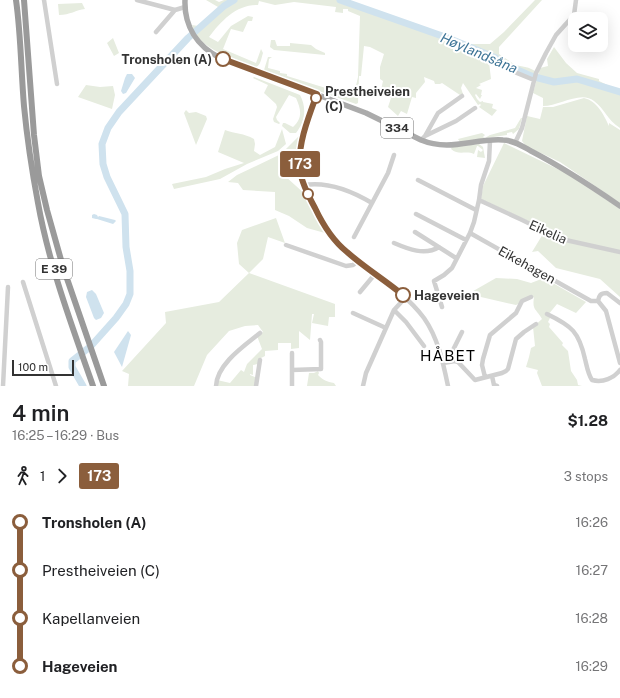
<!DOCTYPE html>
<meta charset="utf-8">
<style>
:root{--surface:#fff;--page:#f6f6f6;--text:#202124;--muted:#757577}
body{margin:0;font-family:"Public Sans",sans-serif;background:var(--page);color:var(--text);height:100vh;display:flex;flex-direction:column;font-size:15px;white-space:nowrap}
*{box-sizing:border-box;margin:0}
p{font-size:13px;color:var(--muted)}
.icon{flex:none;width:22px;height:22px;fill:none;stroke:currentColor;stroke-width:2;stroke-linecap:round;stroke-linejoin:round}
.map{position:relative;height:386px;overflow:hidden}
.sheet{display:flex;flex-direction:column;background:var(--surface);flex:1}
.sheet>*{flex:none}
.badge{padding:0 8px;border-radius:3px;font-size:14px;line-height:26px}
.controls{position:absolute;left:568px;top:12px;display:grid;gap:8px}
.controls a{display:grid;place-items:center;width:40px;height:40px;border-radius:8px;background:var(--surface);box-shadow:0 4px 16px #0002;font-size:20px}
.scale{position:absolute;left:12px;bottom:10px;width:62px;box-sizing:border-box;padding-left:4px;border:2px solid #333;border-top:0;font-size:11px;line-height:14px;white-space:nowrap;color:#333;-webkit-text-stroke:3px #fff;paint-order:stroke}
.map>.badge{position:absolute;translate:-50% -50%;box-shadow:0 0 0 2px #fff}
.legs{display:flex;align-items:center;gap:6px;height:44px;padding:0 12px;font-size:13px}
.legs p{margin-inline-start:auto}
.head{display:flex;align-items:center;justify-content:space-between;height:68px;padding:0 12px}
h1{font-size:22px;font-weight:600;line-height:30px}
ul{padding:0 12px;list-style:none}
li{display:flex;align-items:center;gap:14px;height:48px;font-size:15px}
li i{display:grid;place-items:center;width:6px;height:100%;margin:0 5px;background:currentColor}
li i::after{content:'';width:10px;height:10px;margin:-5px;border:3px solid;border-radius:50%;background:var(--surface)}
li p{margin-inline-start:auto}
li:first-child i{background:linear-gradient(#0000 50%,currentColor 0)}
li:last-child i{background:linear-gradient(currentColor 50%,#0000 0)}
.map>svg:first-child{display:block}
.green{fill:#e6ecdf}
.water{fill:#cfe2ee}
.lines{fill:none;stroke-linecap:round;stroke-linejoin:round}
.river{stroke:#cfe2ee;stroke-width:7}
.minor{stroke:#d0d0d0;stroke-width:4.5}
.major{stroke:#ababab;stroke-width:5.5}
.highway{stroke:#9a9a9a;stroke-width:6}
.line-1-casing{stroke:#fff;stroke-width:9}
.line-1{stroke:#8b5e3c;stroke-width:6}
.stop-1-dot{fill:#fff;stroke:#8b5e3c;stroke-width:2}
.labels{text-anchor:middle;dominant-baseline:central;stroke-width:4;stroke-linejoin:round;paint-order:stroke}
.shield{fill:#fff;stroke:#707070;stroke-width:1}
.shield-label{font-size:12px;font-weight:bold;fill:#333}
.stop-label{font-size:13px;font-weight:bold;fill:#333;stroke:#fff;text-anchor:start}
.street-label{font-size:13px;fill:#333;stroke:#fff}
.water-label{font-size:14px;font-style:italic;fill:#3f7597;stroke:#fff}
.quarter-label{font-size:15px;letter-spacing:1px;fill:#000;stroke:#fff}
</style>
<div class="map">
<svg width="620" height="386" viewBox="0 0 620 386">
<rect width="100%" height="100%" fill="#fff"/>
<path class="green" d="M206 0H215L219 2 224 0H344L469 44H490L504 32 535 0H542L499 47V54C505 58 510 62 516 65 524 67 529 67 535 71L534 76 508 67 494 58 489 62 491 79 479 84 481 85 476 88 482 90 481 95H482L480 99 476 94 475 95 477 99 480 102 483 101V102L493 104 492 108 497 110 492 116 479 107 481 105 480 104 478 105 463 83 461 88 463 94 460 95 442 83 440 84H435L434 81 424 77 425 82 416 93V98L412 97 407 114 401 111 398 116 388 107 391 98 381 90 383 81 380 79V67L384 54 370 47 364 46 361 76H359L358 103 356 104 267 73 264 70 268 57H272L269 59 268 68 280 71V73L287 74V76L345 94H351L355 90 358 77 360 16 348 11V9H343V13L335 12 336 7 294 2 275 5 259 1 258 5C237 4 221 21 209 37L218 42 231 26 248 16 253 17 252 21H248L243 32 231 29 223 49 256 63 261 49 263 53C261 59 261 66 254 68L226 55 227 54 224 52 223 54C210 49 196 40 192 25L198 26 218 9V7Z
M82 3 85 9C76 10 70 15 59 15L58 4Z
M113 38 119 53 114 56 107 43Z
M271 40H275L277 46H290V43L311 45 316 49 325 53V55L274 50 270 47Z
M554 47 566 63 577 73 599 79V81L620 91V128C607 120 605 109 594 101 581 90 559 106 543 106V98L533 93 540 68 548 66 547 59Z
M254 77 300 95C307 108 305 122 296 133H290L282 126 283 123H285L293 127C303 118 301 109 296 98L289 95 276 117 277 120 280 123 279 124 274 122 273 119 277 107 276 104 264 93 268 85 253 78Z
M86 85 100 87 113 86 115 95 112 109 78 97Z
M584 98C597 101 604 115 609 126V123L620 130V203L560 162 526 146 522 141 527 116 540 119 543 107H553Z
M186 110 189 113 196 112 206 116 207 119 196 145 184 113Z
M521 118H522L519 129 513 134 512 132 507 133V135L460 142 458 139 482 133 485 135 483 137 485 138 490 135 515 128Z
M282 129 286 144 278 151 247 164 220 179 174 189 172 184 206 177 225 169 244 163 218 152 225 130C235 134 244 133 254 139L255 144 254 151 260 155 275 147Z
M301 134 297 156 298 168 285 176 306 195 325 233 307 228 289 216 275 210V192L243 190 238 183 228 182 237 175 281 154Z
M504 143 570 175 620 209V297L600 279 556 268 538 251 532 252 546 229 481 199 483 186Z
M479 144 483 147 485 158 477 157 478 150 481 152 483 150 478 146H477L474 154C466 150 459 156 451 149L452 147Z
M276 218 285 243 268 237 263 259 249 273 335 304V317H329L328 326 312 323 314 314H312L310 340 299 331V348L291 349V343H278V350L265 351V356L259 359 258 364 253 365V375L250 374V375L257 378 255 386H217V380L230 383 241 370 244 372 247 364 262 349 257 336 263 332 258 325 245 326 229 331 207 355 194 386H128L129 374 122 371 166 323 165 312 219 302 249 273 239 264 237 243 242 230Z
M496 278 517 279 531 283 544 278 586 302 576 313 557 304 548 315 550 318 548 322 550 324 549 327 563 343 562 345 568 351 571 371 577 380 578 385 582 386H542L537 373 538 370 526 367 529 357 531 348 535 346 533 327 542 319C536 308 532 311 534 297L516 305 468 294Z
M318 371 319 373 318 375C323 380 327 382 334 383L336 386H307L309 373H314Z"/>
<path class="water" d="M127 74H132L135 78 126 93 123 94 121 91 125 78Z
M94 214 97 215 98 217 99 216 115 220 116 221 113 224 97 219H96L92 218V215Z
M92 290 96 294 104 313 101 318 96 320 94 318 86 297 87 292Z
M128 331 131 335 122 367 114 352Z"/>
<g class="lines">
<path class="river" d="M340 0 448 38 496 58 506 65 531 76 554 82 577 79 620 92
M83 386 72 367V361L91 346 116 318 126 304 130 294V271L126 247 125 214 107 177 103 164 102 144 108 128 119 112 188 38 224 6 234 0"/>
<path class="minor" d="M44 0 57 84
M137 0 175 10
M156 32 175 10 185 7
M505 68 534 80
M317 94C310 116 300 139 300 162 300 174 304 185 309 196 321 224 334 242 357 261 381 279 406 294 424 318 438 338 443 362 448 386
M425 136 438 113 462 96
M421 140 425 136 456 121 475 108
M515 143 522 128 536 73 546 53 556 35 574 15 576 0
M418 180 476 210
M304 185C329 181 352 191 372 203
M479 200 520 219 561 239 620 252
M416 214 466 240
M415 232 456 258
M470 233 591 301H598
M354 237 388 173 394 155
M394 243C408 249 425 256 439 247
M286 245 346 266 353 265 358 261
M23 282 56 386
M360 292 375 274
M620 303 607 293C600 293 599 296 598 301L606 311 620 363
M442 307 434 281 444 275 452 268 470 233 474 222 479 200 481 185 489 161 490 141
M394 310 406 322 424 346
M353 313 386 328
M547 314C572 326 579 332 585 359 587 367 588 374 592 380 603 383 614 378 620 370
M292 353V386
M455 361 453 350 462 332
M443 363 455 361 458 362 475 380 502 373 506 371 508 369 516 339 524 332 536 324
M292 370 321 369V342L320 340
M492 376 494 385 497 386
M485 377 482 365 483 359 490 335 516 313 522 301 531 297
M3 386 8 287
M216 386C217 364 244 346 260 333
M256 386 260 360
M363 386 366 373 394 310 406 297"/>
<path class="major" d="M185 0C184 26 197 46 220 58L366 113 421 140C450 152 474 138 503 140 513 140 522 146 531 151 562 167 591 186 620 206"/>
<path class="highway" d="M16 0C21 35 21 71 24 106 27 138 32 171 38 203 49 265 72 326 93 386
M24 0 34 135 39 176 47 210 63 267 104 386"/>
</g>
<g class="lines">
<g class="line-1-casing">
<path id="line-1" d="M223 59 317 94C308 118 297 146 300 171 302 184 309 197 315 208 323 225 332 240 347 252 365 268 385 280 403 295"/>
</g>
<use href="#line-1" class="line-1"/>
</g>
<g class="stop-1-dot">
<circle cx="223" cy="59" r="7"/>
<circle cx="316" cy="98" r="5"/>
<circle cx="308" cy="194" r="5"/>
<circle cx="403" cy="295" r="7"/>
</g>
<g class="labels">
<g class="shield">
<rect x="381" y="118" width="32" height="20" rx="3"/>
<rect x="36" y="259" width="36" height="20" rx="3"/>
</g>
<g class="shield-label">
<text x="397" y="128">334</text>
<text x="54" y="269">E 39</text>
</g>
<g class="stop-label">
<text x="212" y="59" text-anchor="end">Tronsholen (A)</text>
<text x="325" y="91">Prestheiveien<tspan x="325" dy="15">(C)</tspan></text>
<text x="414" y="295">Hageveien</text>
</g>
<g class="street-label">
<text transform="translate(548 232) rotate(24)">Eikelia</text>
<text transform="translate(527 265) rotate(29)">Eikehagen</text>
</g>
<g class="water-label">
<text transform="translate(479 53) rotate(23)">Høylandsåna</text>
</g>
<g class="quarter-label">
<text x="448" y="355">HÅBET</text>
</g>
</g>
</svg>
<div class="controls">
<a><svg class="icon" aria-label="layers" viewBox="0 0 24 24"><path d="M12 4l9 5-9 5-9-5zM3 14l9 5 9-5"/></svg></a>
</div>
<div class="scale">100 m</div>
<b class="badge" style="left:300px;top:164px;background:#8b5e3c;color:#fff">173</b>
</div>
<section class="sheet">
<div class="head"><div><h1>4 min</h1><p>16:25 – 16:29 · Bus</p></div><b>$1.28</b></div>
<div class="legs"><svg class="icon" aria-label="walk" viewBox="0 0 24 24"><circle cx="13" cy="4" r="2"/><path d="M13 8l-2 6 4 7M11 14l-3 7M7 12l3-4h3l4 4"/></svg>1<svg class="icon" aria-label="forward" viewBox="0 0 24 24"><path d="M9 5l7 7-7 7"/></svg><b class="badge" style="background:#8b5e3c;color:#fff">173</b><p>3 stops</p></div>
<ul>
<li><i style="color:#8b5e3c"></i><b>Tronsholen (A)</b><p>16:26</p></li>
<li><i style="color:#8b5e3c"></i><span>Prestheiveien (C)</span><p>16:27</p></li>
<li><i style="color:#8b5e3c"></i><span>Kapellanveien</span><p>16:28</p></li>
<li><i style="color:#8b5e3c"></i><b>Hageveien</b><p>16:29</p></li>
</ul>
</section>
